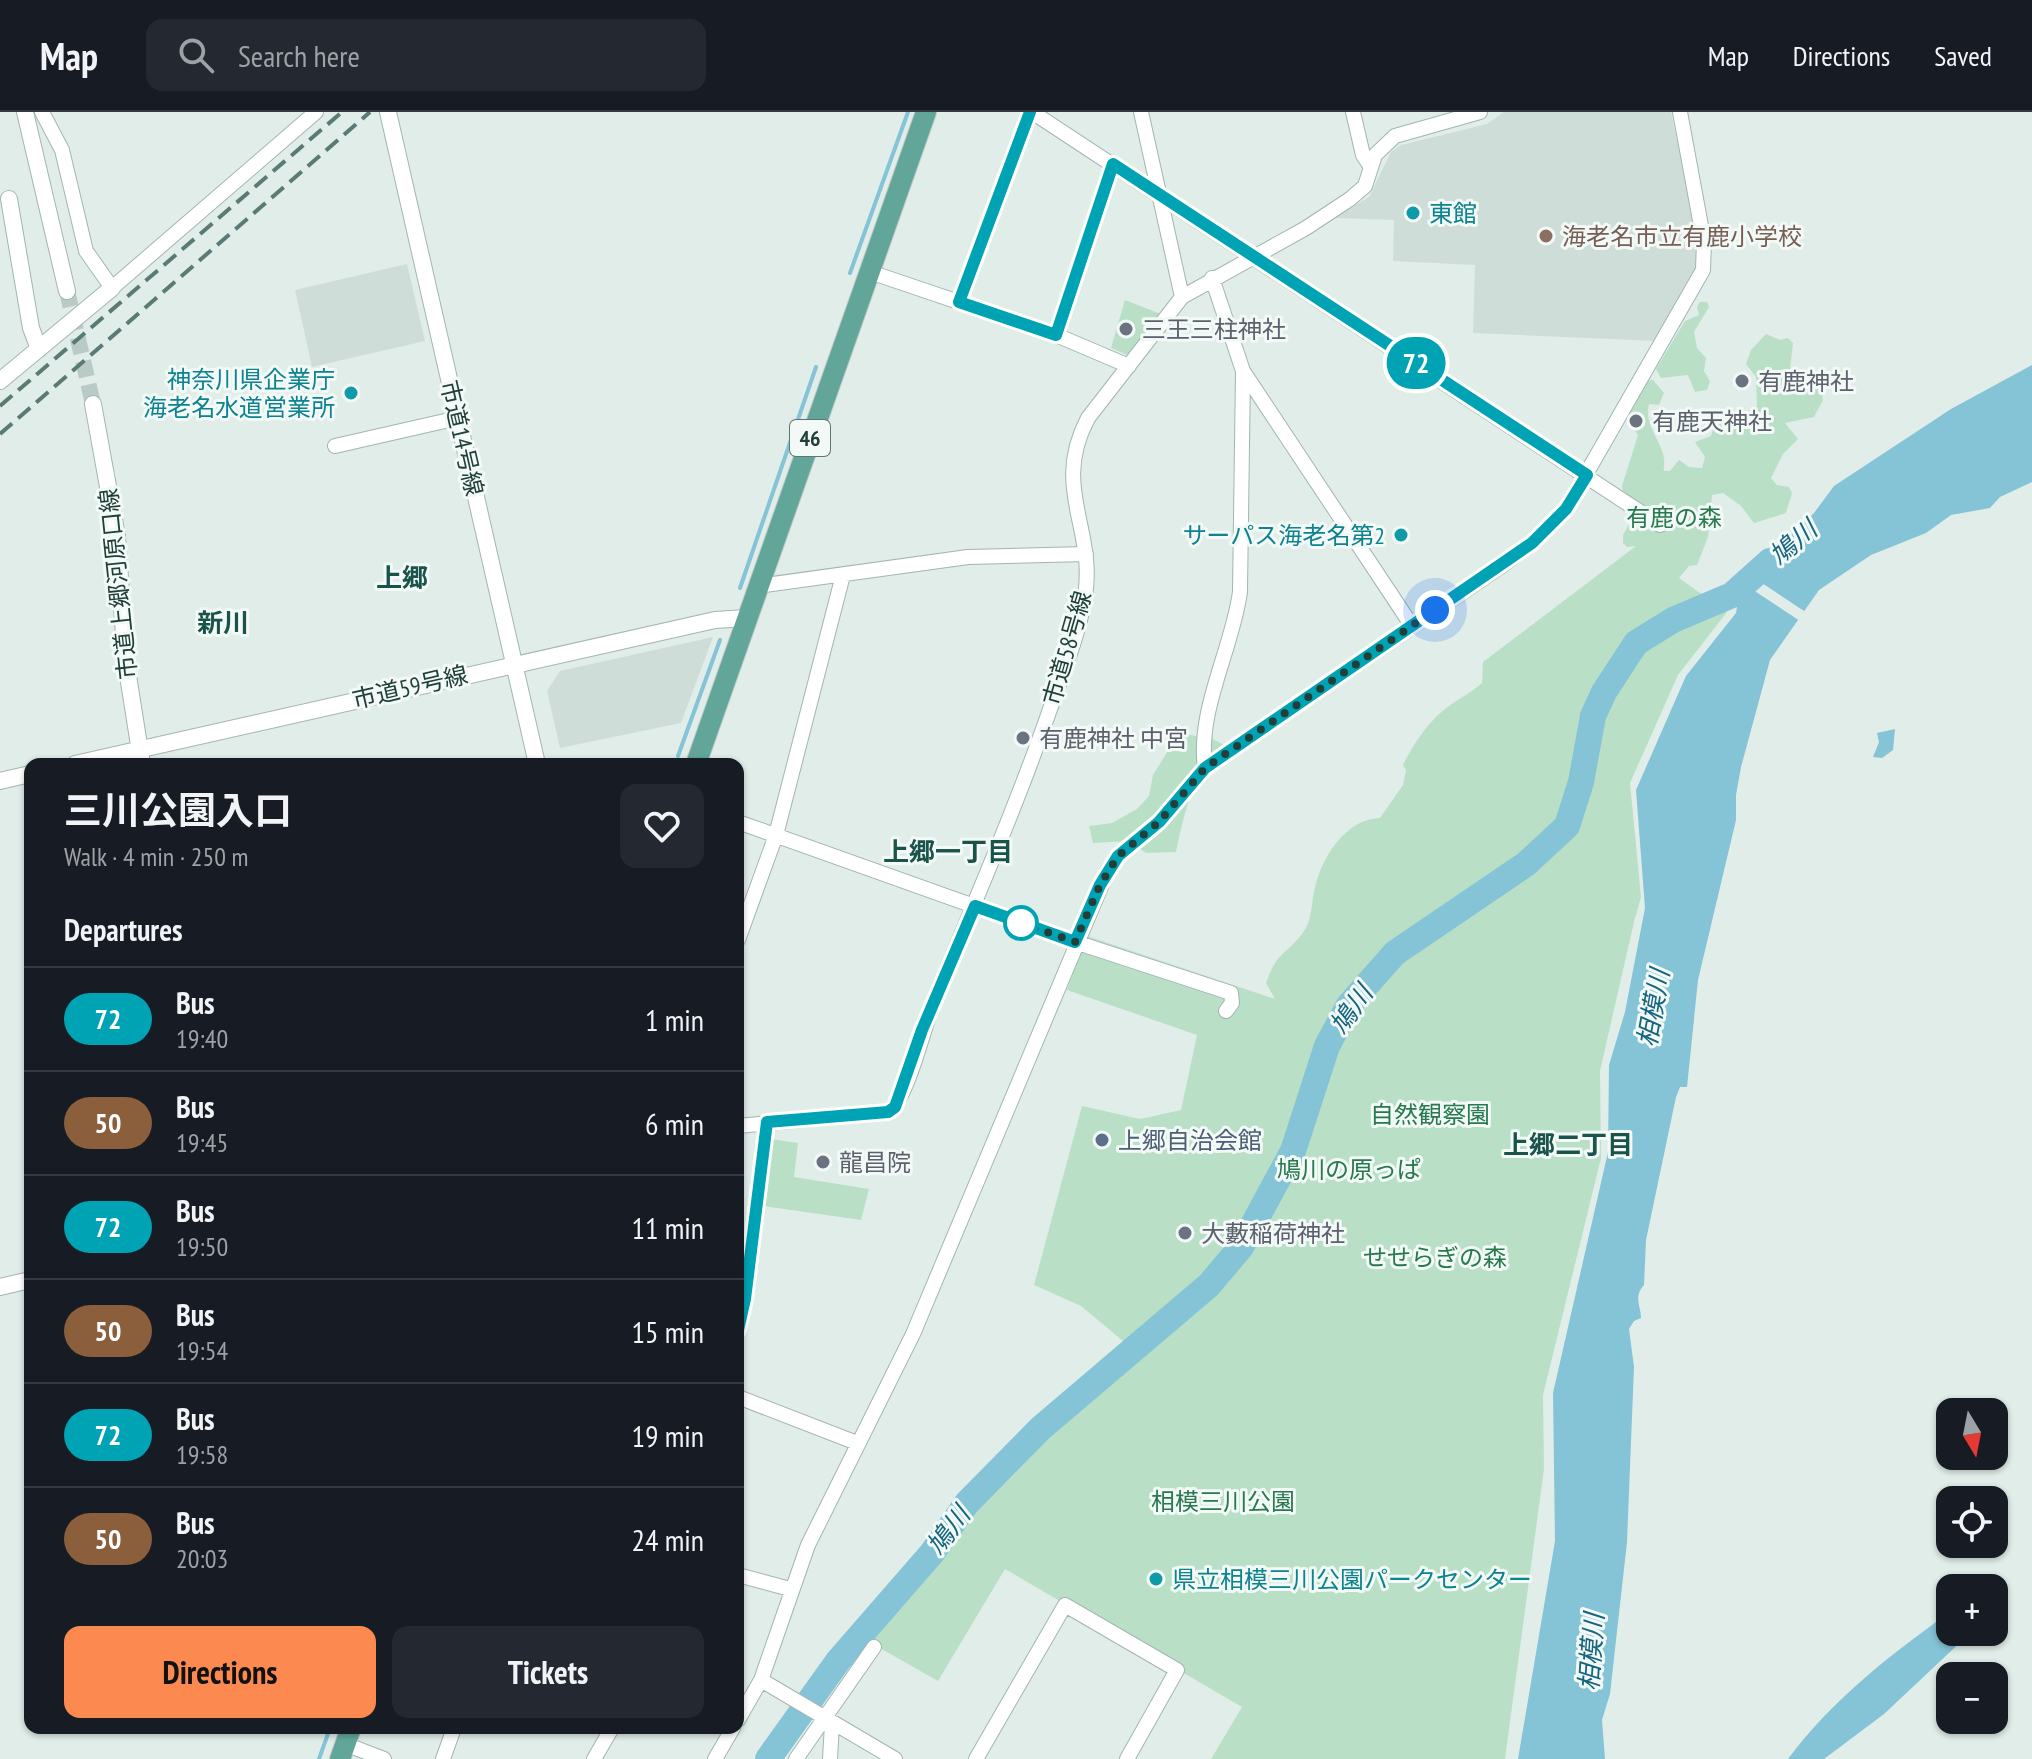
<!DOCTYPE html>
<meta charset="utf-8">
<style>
:root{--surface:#171b24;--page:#242831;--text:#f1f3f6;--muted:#9ea1a6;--line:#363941;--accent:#fc8950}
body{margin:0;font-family:"PT Sans Narrow","Noto Sans JP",sans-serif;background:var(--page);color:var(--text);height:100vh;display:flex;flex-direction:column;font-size:30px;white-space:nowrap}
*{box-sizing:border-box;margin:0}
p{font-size:26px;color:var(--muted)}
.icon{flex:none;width:44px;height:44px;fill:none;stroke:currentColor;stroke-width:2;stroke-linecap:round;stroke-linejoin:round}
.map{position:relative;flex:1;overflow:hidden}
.sheet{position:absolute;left:24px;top:646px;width:720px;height:976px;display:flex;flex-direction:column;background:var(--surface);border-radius:16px;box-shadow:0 2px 6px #0004}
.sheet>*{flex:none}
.badge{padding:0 16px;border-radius:26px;font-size:28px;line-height:52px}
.needle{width:52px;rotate:170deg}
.fabs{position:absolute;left:1936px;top:1286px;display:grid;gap:16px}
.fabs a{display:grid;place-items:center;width:72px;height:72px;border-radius:16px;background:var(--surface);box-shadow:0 2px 6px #0004;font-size:40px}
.you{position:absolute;width:40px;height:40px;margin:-20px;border:6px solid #fff;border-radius:50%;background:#1a73e8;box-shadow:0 0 0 12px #1a73e833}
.map>.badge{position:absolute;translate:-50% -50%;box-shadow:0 0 0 4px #fff}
h2{padding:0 40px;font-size:30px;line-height:72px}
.round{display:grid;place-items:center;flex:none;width:84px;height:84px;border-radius:16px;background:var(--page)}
.head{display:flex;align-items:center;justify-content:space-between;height:136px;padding:0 40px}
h1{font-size:38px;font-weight:700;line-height:60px}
.action{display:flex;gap:16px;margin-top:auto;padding:16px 40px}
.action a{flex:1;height:92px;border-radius:16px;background:var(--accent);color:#111;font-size:32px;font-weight:700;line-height:92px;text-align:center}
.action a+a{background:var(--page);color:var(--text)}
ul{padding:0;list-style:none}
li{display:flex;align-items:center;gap:24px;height:104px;padding:0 40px;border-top:2px solid var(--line)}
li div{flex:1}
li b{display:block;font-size:30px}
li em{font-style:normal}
li .badge{min-width:88px;font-weight:700;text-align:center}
header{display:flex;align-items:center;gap:48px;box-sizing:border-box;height:112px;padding:0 40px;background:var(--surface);border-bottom:2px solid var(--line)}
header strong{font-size:38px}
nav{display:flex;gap:44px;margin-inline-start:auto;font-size:28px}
.search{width:560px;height:72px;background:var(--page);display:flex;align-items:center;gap:20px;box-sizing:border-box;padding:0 28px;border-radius:16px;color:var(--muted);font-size:30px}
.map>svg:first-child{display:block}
.built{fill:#cfddd8}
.green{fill:#b9e0c6}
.water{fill:#85c3d6}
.pier{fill:#e1ede9}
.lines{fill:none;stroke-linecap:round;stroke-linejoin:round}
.stream{stroke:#85c3d6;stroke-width:4}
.river{stroke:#85c3d6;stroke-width:26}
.tertiary-tunnel{stroke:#bacac6;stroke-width:16;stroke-dasharray:16 8;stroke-linecap:butt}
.minor-casing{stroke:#a3b5b1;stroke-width:16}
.tertiary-casing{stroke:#a3b5b1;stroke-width:18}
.primary-casing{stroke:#c1c9c8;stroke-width:22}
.minor{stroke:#fff;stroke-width:14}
.tertiary{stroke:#fff;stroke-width:16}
.primary{stroke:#62a69a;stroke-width:20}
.rail{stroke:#5a7b75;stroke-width:4;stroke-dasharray:16 8;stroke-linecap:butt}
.line-casing{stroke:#fff;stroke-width:18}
.line{stroke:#00a3b4;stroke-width:12}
.walk{stroke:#203f39;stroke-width:8;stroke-dasharray:0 14.4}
.culture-dot{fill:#0f9aa8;stroke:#f2f9f6;stroke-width:3}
.education-dot{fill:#8d6e63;stroke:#f2f9f6;stroke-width:3}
.worship-dot{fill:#6b7280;stroke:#f2f9f6;stroke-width:3}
.stop-dot{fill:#fff;stroke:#00a3b4;stroke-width:4}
.service-dot{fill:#5c6f8a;stroke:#f2f9f6;stroke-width:3}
.labels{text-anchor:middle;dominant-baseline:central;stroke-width:6;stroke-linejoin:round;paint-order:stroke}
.shield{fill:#f2f9f6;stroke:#5f7772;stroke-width:2}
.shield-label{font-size:22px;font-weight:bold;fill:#203f39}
.culture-label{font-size:24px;fill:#0d838f;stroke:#f2f9f6;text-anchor:start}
.education-label{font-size:24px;fill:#785e54;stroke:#f2f9f6;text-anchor:start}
.worship-label{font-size:24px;fill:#5b616d;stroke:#f2f9f6;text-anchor:start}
.street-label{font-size:24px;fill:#203f39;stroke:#f2f9f6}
.park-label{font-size:24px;fill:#27794e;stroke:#f2f9f6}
.service-label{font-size:24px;fill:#4e5e75;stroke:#f2f9f6;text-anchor:start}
.water-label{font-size:26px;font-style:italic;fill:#156580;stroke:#f2f9f6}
.neighbourhood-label{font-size:26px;font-weight:bold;fill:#1a534a;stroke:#f2f9f6}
</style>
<header>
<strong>Map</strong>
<div class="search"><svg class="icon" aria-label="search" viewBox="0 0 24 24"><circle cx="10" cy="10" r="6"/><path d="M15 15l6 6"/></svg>Search here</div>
<nav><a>Map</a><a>Directions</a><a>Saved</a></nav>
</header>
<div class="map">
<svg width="2032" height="1647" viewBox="0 0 2032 1647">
<rect width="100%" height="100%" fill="#e1ede9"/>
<path class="built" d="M1504 0H1671L1701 140 1698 155 1655 229 1473 221 1475 153 1393 149 1394 108 1334 106 1369 85 1391 40 1401 33 1487 12Z
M407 152 425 229 312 255 295 178Z
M713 525 681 611 560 636 547 579 560 559Z"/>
<path class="green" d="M1125 188 1161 202 1132 245 1111 236Z
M1700 190H1707L1709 195 1694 220 1697 236 1706 246 1704 259 1710 269 1707 278 1695 280 1688 263 1661 266 1656 257 1685 209 1699 203 1697 195Z
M1766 222 1780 228 1788 226 1793 231 1789 267C1796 269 1816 274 1821 278L1823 288 1814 305 1785 311 1798 327 1783 342 1771 366 1777 373 1789 375 1792 381 1786 401 1754 411 1741 394 1723 381 1712 383 1708 425 1697 453 1689 454 1679 466 1727 500 1678 563 1630 671 1641 785 1634 810 1600 959 1601 1046 1543 1283 1544 1357 1505 1647H1211L1242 1595 1005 1457 938 1569 871 1531 978 1393 1046 1320 1135 1239 1081 1194 1034 1173 1082 994 1140 1007 1181 998 1197 923 1067 878 1087 824 1275 887 1266 871C1278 838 1284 845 1302 822 1312 809 1311 795 1314 780 1320 747 1345 707 1380 706L1403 673 1406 658 1403 653C1413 633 1427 611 1445 597 1457 587 1470 582 1482 571L1483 550 1636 434 1627 435 1623 431V423L1640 393 1623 381 1622 374 1638 323 1625 303 1646 269 1653 268 1664 281 1659 293 1649 292C1643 312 1663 331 1664 347 1665 351 1663 355 1664 359H1670L1679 348 1689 355 1702 356 1705 345 1695 330 1711 324 1714 313 1745 306 1748 299 1757 294 1756 265 1746 252 1751 238Z
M1179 621 1196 624 1203 635 1207 624 1224 633C1193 655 1184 704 1176 740L1146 741 1128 729 1093 731 1089 714 1112 711 1137 697 1149 684 1153 663Z
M770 1027 798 1031 794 1065 869 1077 861 1108 763 1094Z"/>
<path class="water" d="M2032 253V370L2000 385 1990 396 1951 403 1926 421 1871 443 1819 478 1770 548 1741 655 1736 683V708L1698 868 1687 975H1680L1676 985 1646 1128 1644 1173C1633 1185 1641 1194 1641 1206L1634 1209 1629 1217 1634 1255 1627 1430 1610 1582 1602 1608 1605 1647H1518L1555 1429 1553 1281 1608 1040 1609 953 1625 900 1645 796 1636 678 1686 564 1736 501 1739 483 1752 459 1814 401 1834 374 1951 297Z
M1895 617 1893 638 1882 646 1873 645 1879 630 1877 621Z
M1950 1500V1520H1969L1966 1525 1884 1602 1824 1647H1788C1833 1587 1890 1543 1950 1500Z"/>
<path class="pier" d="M1747 461 1807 501 1800 509 1741 470Z"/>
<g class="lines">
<path class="stream" d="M850 161 908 0
M740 476 816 255
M678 644 720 528
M319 1647 330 1616"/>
<path class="river" d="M768 1647 838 1549 932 1441 967 1391 1041 1316 1209 1173 1241 1135 1293 1039 1327 934 1349 893 1395 841 1526 752 1567 714 1581 670 1593 604 1604 580 1636 531 1673 508 1732 483 1770 449"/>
<path class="tertiary-tunnel" d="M67 179 93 292"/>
<g class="minor-casing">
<path id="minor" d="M42 0 62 38 86 139 112 176 316 0
M1032 0 1660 413
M1141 0 1182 185
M1353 0 1363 43 1371 55
M870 160 1056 223 1129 254
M1212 166 1243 259 1412 514
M959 190 1030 0
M1056 223 1113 52
M335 334 458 306
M758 474 968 445 1086 442
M1205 656C1197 598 1232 538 1240 480L1243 259
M738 710 1075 830 1231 881 1232 891 1226 899
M738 828 776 723 843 463
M738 1014 888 1000C908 987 924 914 934 889 973 793 1015 698 1049 600 1062 563 1079 523 1085 484 1096 416 1051 376 1088 306L1182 185 1306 116 1350 87 1365 74 1375 43 1395 24 1480 0
M738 1218 745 1187 767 1010
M738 1285 857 1331
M738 1463 790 1477
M761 1568 895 1647
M738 1608 761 1568 808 1433 913 1222 1108 758 1118 744 1159 710 1205 656 1503 453 1532 431 1566 397 1703 158 1704 130 1680 0
M345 1632 384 1647
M443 1647 454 1616
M594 1647 612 1616
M715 1647 733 1616
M796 1647 874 1535
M830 1647 832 1612
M976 1647 1065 1493 1177 1558 1127 1647"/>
</g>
<g class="tertiary-casing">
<path id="tertiary" d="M25 0 67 179
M388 0 537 652
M9 87 31 216 39 237
M0 269 112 176
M93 292 117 424 126 551 142 652
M75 652 715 508 747 506
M0 669 30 662
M0 1175 30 1168"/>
</g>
<g class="primary-casing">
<path id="primary" d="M696 652 926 0
M340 1647 351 1616"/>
</g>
<use href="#minor" class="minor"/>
<use href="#tertiary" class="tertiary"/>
<use href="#primary" class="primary"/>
<path class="rail" d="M0 294 342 0
M0 322 370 0"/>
</g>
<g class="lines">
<g class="line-casing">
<path id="line" d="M738 1218 745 1187 767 1010 888 1000 895 995 922 918 975 794 1075 830 1100 773 1118 744 1159 710 1205 656 1532 431 1566 397 1587 363 1113 52 1056 223 959 190 1030 0"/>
</g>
<use href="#line" class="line"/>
<path class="walk" d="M1021 811 1075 830 1100 773 1118 744 1159 710 1205 656 1435 498"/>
</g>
<g class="culture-dot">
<circle cx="1413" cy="101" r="8"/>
<circle cx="351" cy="281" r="8"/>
<circle cx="1401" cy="423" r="8"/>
<circle cx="1156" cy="1467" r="8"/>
</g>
<circle class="education-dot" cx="1546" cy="124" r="8"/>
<g class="worship-dot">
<circle cx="1126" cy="217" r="8"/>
<circle cx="1742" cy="269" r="8"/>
<circle cx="1636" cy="309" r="8"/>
<circle cx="1023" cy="626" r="8"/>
<circle cx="823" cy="1050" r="8"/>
<circle cx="1185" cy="1121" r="8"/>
</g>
<circle class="stop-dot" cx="1021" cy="811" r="16"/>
<circle class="service-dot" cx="1102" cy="1028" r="8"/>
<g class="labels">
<rect class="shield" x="790" y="308" width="40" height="36" rx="6"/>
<g class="shield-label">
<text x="810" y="326">46</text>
</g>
<g class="culture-label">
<text x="1429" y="101">東館</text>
<text x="335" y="267" text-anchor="end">神奈川県企業庁<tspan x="335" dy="28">海老名水道営業所</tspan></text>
<text x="1385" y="423" text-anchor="end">サーパス海老名第2</text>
<text x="1172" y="1467">県立相模三川公園パークセンター</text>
</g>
<g class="education-label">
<text x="1562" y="124">海老名市立有鹿小学校</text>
</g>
<g class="worship-label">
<text x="1142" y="217">三王三柱神社</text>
<text x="1758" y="269">有鹿神社</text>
<text x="1652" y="309">有鹿天神社</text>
<text x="1039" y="626">有鹿神社 中宮</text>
<text x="839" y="1050">龍昌院</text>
<text x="1201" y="1121">大藪稲荷神社</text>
</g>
<g class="street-label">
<text transform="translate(462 326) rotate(77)">市道14号線</text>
<text transform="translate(118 472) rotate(-96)">市道上郷河原口線</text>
<text transform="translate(1067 536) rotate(-74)">市道58号線</text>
<text transform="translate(410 575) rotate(-13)">市道59号線</text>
</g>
<g class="park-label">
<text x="1674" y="405">有鹿の森</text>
<text x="1430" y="1002">自然観察園</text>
<text x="1349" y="1057">鳩川の原っぱ</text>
<text x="1435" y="1145">せせらぎの森</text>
<text x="1223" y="1389">相模三川公園</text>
</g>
<g class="service-label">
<text x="1118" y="1028">上郷自治会館</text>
</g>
<g class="water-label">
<text transform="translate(1793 430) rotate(-41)">鳩川</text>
<text transform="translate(1653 896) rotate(-80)">相模川</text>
<text transform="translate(1351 897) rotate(-55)">鳩川</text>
<text transform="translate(948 1418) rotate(-53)">鳩川</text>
<text transform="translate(1591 1540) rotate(-86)">相模川</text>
</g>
<g class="neighbourhood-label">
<text x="402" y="465">上郷</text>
<text x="223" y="510">新川</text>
<text x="948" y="739">上郷一丁目</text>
<text x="1568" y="1032">上郷二丁目</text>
</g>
</g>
</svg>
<div class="fabs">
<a><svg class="needle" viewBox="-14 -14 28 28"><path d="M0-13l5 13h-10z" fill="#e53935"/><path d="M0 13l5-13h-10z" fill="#9ea1a6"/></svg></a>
<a><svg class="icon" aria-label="locate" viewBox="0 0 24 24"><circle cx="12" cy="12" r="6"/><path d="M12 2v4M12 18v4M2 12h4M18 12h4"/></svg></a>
<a>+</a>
<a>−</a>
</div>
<div class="you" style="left:1435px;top:498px"></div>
<b class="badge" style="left:1416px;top:251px;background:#00a3b4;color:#fff">72</b>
<section class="sheet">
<div class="head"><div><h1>三川公園入口</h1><p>Walk · 4 min · 250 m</p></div><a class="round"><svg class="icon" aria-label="heart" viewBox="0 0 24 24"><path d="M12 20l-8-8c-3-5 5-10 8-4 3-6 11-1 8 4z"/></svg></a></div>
<h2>Departures</h2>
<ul>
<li><span class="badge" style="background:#00a3b4;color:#fff">72</span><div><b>Bus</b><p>19:40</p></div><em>1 min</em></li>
<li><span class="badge" style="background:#8b5e3c;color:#fff">50</span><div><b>Bus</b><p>19:45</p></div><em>6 min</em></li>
<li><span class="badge" style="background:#00a3b4;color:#fff">72</span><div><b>Bus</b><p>19:50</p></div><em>11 min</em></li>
<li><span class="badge" style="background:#8b5e3c;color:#fff">50</span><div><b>Bus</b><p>19:54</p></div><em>15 min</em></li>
<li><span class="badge" style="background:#00a3b4;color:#fff">72</span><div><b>Bus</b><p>19:58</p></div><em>19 min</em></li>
<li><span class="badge" style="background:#8b5e3c;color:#fff">50</span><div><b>Bus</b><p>20:03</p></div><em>24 min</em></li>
</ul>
<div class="action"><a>Directions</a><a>Tickets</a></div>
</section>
</div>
